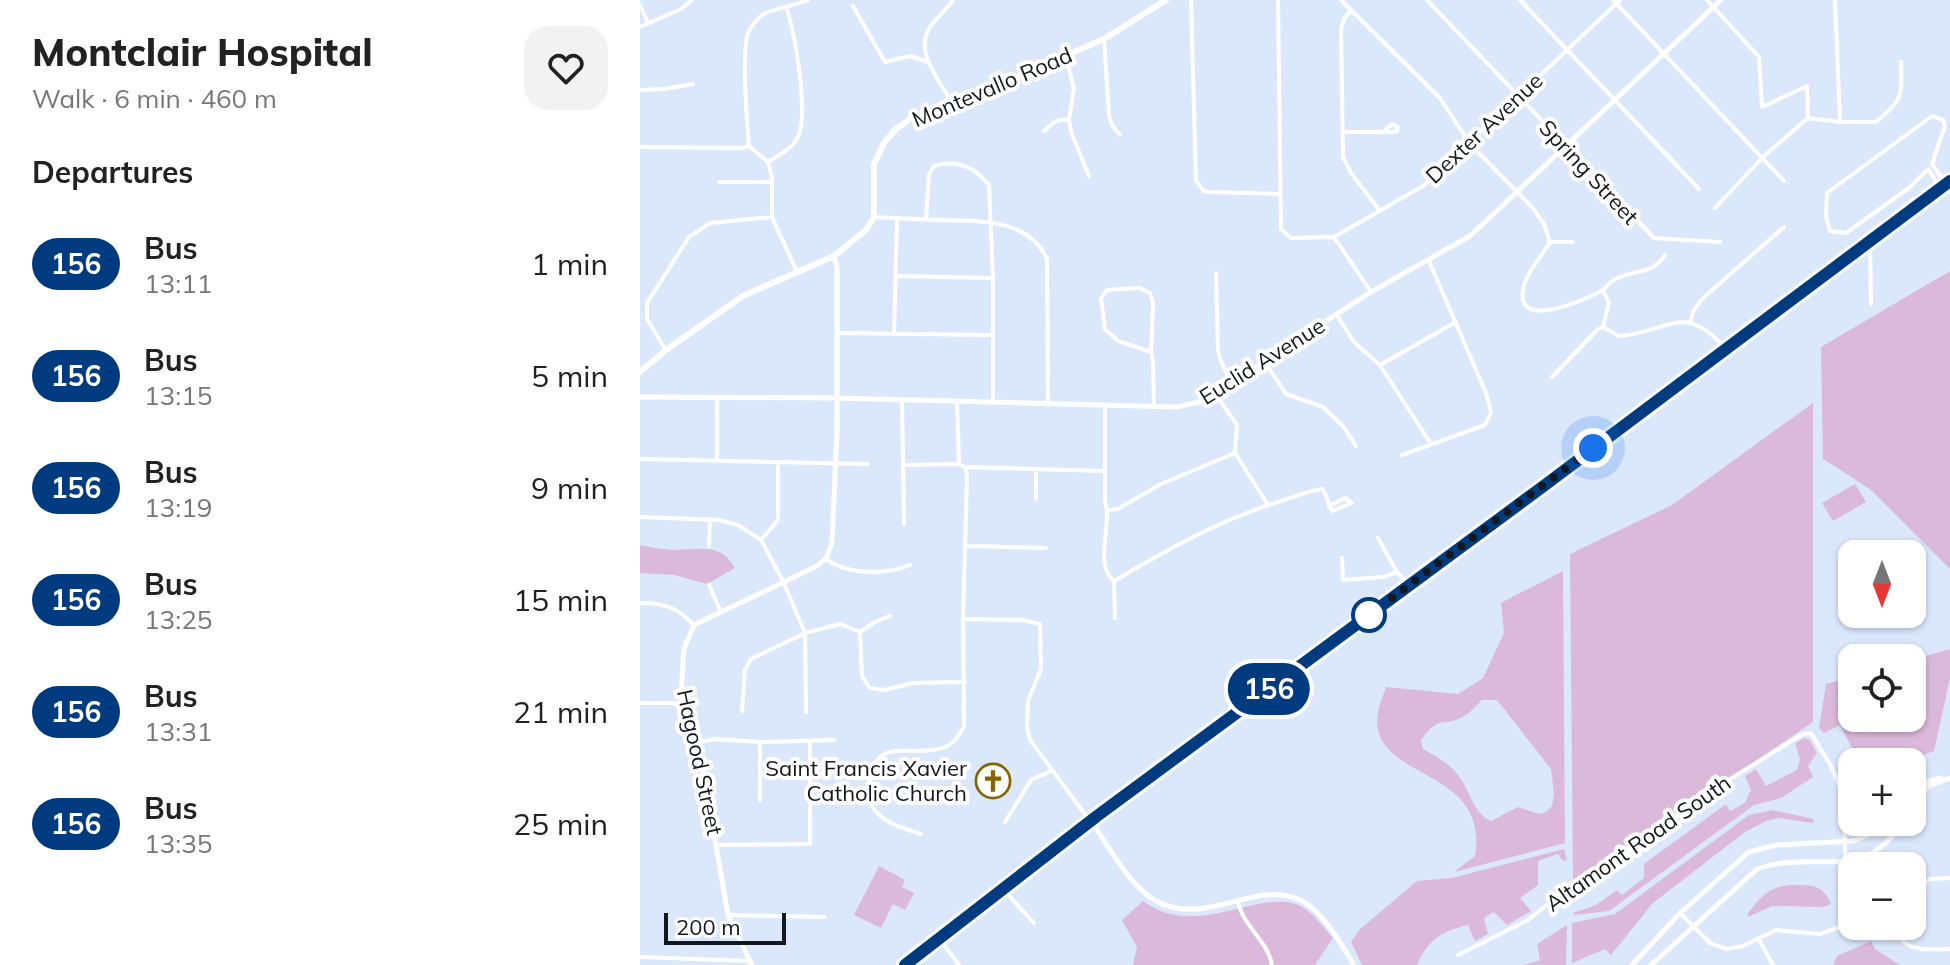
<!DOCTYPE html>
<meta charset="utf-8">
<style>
:root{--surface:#fff;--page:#f2f2f2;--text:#222;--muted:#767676}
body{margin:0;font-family:Mulish,sans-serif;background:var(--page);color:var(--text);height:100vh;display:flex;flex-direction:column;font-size:30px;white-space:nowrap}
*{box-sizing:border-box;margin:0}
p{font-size:26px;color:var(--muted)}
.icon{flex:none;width:44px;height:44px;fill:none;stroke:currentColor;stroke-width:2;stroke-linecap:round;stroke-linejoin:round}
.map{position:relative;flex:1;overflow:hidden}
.details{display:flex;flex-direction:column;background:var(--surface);width:640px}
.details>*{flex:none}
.badge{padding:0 16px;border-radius:26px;font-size:28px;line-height:52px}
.needle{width:52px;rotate:180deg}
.buttons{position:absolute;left:1198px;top:540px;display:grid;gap:16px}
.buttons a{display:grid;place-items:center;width:88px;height:88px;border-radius:16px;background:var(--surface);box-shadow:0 2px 6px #0004;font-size:40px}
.scale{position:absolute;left:24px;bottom:20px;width:122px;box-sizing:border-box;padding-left:8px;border:4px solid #13171e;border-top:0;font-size:22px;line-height:28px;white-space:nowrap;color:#13171e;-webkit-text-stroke:6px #fff;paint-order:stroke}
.you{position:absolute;width:40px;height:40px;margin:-20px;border:6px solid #fff;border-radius:50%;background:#1a73e8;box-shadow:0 0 0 12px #1a73e833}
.map>.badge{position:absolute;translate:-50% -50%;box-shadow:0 0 0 4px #fff}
h2{padding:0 32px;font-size:30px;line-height:72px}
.round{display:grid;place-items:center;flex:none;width:84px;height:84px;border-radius:24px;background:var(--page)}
.overview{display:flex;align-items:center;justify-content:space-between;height:136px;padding:0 32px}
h1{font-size:38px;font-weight:800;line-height:60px}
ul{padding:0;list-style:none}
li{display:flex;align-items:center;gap:24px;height:112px;padding:0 32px}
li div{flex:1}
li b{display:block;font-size:30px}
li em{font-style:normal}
li .badge{min-width:88px;font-weight:700;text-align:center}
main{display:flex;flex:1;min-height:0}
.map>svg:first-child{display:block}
.green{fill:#dbb9da;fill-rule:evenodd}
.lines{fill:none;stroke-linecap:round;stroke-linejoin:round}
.minor{stroke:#fff;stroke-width:4}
.tertiary{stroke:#fff;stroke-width:5}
.secondary{stroke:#fff;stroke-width:6}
.line-casing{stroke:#fff;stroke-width:18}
.line{stroke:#003b80;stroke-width:12}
.walk{stroke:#13171e;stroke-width:8;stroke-dasharray:0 14.4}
.stop-dot{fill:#fff;stroke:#003b80;stroke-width:4}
.labels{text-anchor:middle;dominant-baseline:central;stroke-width:8;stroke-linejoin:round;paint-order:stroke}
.street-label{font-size:22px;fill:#13171e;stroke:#fff}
.poi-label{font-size:22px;fill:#13171e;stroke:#fff;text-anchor:end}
</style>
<main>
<section class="details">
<div class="overview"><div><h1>Montclair Hospital</h1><p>Walk · 6 min · 460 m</p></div><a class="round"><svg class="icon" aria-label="heart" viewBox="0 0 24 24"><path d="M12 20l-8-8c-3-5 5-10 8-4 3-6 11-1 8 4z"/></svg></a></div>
<h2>Departures</h2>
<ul>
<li><span class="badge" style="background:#003b80;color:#fff">156</span><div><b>Bus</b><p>13:11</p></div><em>1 min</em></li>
<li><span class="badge" style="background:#003b80;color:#fff">156</span><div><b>Bus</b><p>13:15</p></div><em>5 min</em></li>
<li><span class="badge" style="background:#003b80;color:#fff">156</span><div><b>Bus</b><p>13:19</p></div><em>9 min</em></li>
<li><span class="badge" style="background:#003b80;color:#fff">156</span><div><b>Bus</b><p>13:25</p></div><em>15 min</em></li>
<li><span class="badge" style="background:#003b80;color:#fff">156</span><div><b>Bus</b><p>13:31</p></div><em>21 min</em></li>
<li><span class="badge" style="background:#003b80;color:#fff">156</span><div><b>Bus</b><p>13:35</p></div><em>25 min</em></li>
</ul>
</section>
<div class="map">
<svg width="1310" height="965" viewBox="0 0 1310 965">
<rect width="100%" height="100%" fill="#dbe8fc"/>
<path class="green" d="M1310 271V569L1230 489 1183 459 1181 347Z
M1173 403V722L933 885 930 554 1032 505Z
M1215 484 1226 502 1193 521 1182 503Z
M0 545C10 547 21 549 32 550 57 550 81 542 95 568L67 584 34 575 0 573Z
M923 571 925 843 814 872 835 856C849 772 749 780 738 730 735 715 741 701 746 687L818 694 843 678 864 633 861 603ZM842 700H857L911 769 914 794 912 806 906 812 899 814 878 807 851 821C835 815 831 795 822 781 813 766 798 757 783 749L781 740C799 715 800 727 821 718 829 714 836 706 842 700Z
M1310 649V678L1294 751 1265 762H1219L1200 725 1184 733 1179 728 1186 684 1212 677V718H1272V660Z
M1164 738 1170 740 1177 753 1168 766 1173 777 1141 798 1114 805 969 911 934 915 933 913 956 905 977 890 982 895 1004 878V864L1086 804 1090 811 1105 803 1111 790 1105 776 1116 769 1126 786 1157 770 1160 759 1155 743Z
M1132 810 1174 819 1173 823 1138 818 1126 821 1105 832 1013 903 971 955 965 949 932 963V923L975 914 1109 815Z
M924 849 927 861 922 860 918 854 898 861V885L880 898 891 911 867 925 854 912 844 918 848 934 835 941 828 925C800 932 789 939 777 965H722L711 942 719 930 777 881 812 878Z
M239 866 265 880 262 887 274 893 265 910 253 904 241 928 214 915Z
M1150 885C1170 885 1183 883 1191 904L1183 907 1132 906 1108 917V913C1123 896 1126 888 1150 885Z
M503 901C541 928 576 913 618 904 629 902 644 900 656 904 671 909 682 926 693 938L675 965H493L497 947 482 920Z
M927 925 926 965H884L900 960 897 944Z
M1231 941 1235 949 1260 965H1193L1197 956Z"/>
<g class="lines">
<path class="minor" d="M313 0C306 11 295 18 289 29 274 54 302 83 313 105
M551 0 556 181 564 191 571 192 639 194
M638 0 641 229 651 238 694 237 731 292
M701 0 800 98 830 144 892 207 904 224 910 242C902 256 885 274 883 290 876 332 948 298 963 290 966 288 968 284 972 281 990 269 1012 276 1025 255
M787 0 1014 238 1080 242
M880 0 1059 189
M973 0 1144 181
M1067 0 1119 57 1122 107 1167 86 1168 118
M1195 0 1200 121
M0 5 8 23
M213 6 245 62 270 56 288 62
M711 11 705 17 701 29 703 157 711 173 740 211
M0 27 41 9 52 0
M464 39 469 115 472 125 480 135
M426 56 434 89 429 119 431 132 449 176
M0 90 25 89 53 84
M404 131 416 121 429 119
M704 132H753L757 131 758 127 752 124 744 131
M0 147 102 148 109 146
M128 162C138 156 151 149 157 139 170 115 155 36 147 9
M79 182H132
M1300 188 1288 169 1269 188 1206 233 1190 231 1186 216 1187 193 1292 116 1303 120 1305 126 1292 164 1306 184
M1075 208 1123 157 1168 118 1200 122H1236C1263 98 1262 99 1261 62
M234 217C255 218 276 219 297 220 336 221 388 217 407 259L408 404
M286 219 289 175 294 166C317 159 335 167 349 185L353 278V402
M694 237 783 186 980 0
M910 242H933
M1230 243 1231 304
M157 272 132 217V177L128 162 109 146C107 122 102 59 107 37 109 29 114 22 121 16 131 8 155 6 168 0
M576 273 578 349 580 359 591 382
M256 276 353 278
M696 314 714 342 740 365 791 444
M1050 322 1054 310 1063 298 1144 227
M963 327 979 336C1028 333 1044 300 1086 349
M197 333 352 335
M254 334 257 218
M25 349 7 319V303L49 237 70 223 132 217
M511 352 478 341 465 329 461 298 467 290 500 288 510 293 513 303 511 352 513 361 514 405
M625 362 646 394 683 407 703 426 716 446
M740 365 816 322
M912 377 957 330 963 327 969 303 963 290
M575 393 597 425 595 453 628 505
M262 400 264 524
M317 402 319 463
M465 405V502C473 523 453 564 474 581L475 618
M762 455 845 425 851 412 846 393 789 261
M0 459 228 464
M77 460V398
M263 465 319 464 325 467 465 471
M396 469V499
M468 510 478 509 521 484 595 453
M0 517 78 520 98 525 121 540 143 581 165 633 166 712
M738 538 757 572
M121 540 138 520V462
M69 546 70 519
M327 546 406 548
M702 558 703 580 743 577 757 572 769 585
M186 559C207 575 246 575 270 565
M474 581C531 548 577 521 641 501 654 497 668 491 682 489 688 495 687 504 692 511L712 503 705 498 689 506
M69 585 80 610
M0 603C24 603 37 607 54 625
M323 619 382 620 400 624 401 669 388 701 387 727 390 740 450 821
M220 632 235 622 250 616
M0 703H32L44 707
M102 711 105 670 111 659 165 633 200 624 220 632 222 676 230 688 244 690 273 683 325 682
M60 742 75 739 120 742 194 740
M120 800V742
M365 822 391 780 411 771
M281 834C259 827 228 819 229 791 232 731 269 759 302 748 314 745 318 736 324 727L323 619 327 476 325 467
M78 845 170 844V742
M363 889 394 923
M1272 893 1290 879 1310 878
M598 902C603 926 628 941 632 965
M1040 913 1070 943 1087 949 1103 946 1136 930 1180 934 1212 923
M88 915 184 917
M1251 926C1268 954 1281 949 1310 949
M299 938 319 965
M1118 938 1133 965
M818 955 888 920 913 900 945 882 1074 789 1161 735 1170 733C1177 739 1177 746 1183 753 1211 794 1202 822 1206 868L1212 880
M0 957 110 961"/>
<path class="tertiary" d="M0 397 196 398 537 407 559 402 625 362 628 358 731 292 830 236 1081 0
M1272 785 1301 778
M1272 808 1288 786 1310 778
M451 821C468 845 491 888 516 901 568 928 612 879 660 900 681 909 702 945 714 965
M112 965 88 915 59 747 60 742 41 696 44 649 54 625 175 567 186 559 192 543 197 432V268L194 256
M992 965 1040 913 1109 852 1136 845 1213 841 1229 834 1240 822
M1011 965 1117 869C1175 848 1222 886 1263 822"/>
<path class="secondary" d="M0 372 26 350 103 296 194 256 226 230 234 217V164L244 143 256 129 273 117 313 105 464 39 526 0
M265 965 451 821 901 488 1310 181"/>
</g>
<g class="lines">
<g class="line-casing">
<path id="line" d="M265 965 457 816 901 488 1310 181"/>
</g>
<use href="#line" class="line"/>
<path class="walk" d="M729 615 953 448"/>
</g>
<defs>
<g id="church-ring" transform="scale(1.8)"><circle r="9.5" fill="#fff" stroke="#846600" stroke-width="1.5"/><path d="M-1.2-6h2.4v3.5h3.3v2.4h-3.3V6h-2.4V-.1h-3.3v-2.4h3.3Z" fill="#846600"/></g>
</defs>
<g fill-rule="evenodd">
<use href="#church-ring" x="353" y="781"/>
</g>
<circle class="stop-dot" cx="729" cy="615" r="16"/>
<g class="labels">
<g class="street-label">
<text transform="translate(352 87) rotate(-23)">Montevallo Road</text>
<text transform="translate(844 128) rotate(-43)">Dexter Avenue</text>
<text transform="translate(949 172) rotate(47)">Spring Street</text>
<text transform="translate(622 361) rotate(-32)">Euclid Avenue</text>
<text transform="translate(60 762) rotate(78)">Hagood Street</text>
<text transform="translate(998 843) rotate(-35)">Altamont Road South</text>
</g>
<g class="poi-label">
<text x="327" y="768">Saint Francis Xavier<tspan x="327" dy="25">Catholic Church</tspan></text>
</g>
</g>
</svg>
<div class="buttons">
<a><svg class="needle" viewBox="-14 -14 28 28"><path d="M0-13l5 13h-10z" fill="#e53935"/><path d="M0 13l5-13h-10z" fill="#767676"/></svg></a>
<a><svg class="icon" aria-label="locate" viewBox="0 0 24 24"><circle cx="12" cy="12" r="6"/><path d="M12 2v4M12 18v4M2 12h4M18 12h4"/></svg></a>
<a>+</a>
<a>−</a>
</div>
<div class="scale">200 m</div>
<div class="you" style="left:953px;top:448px"></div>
<b class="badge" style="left:629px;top:689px;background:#003b80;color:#fff">156</b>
</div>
</main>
